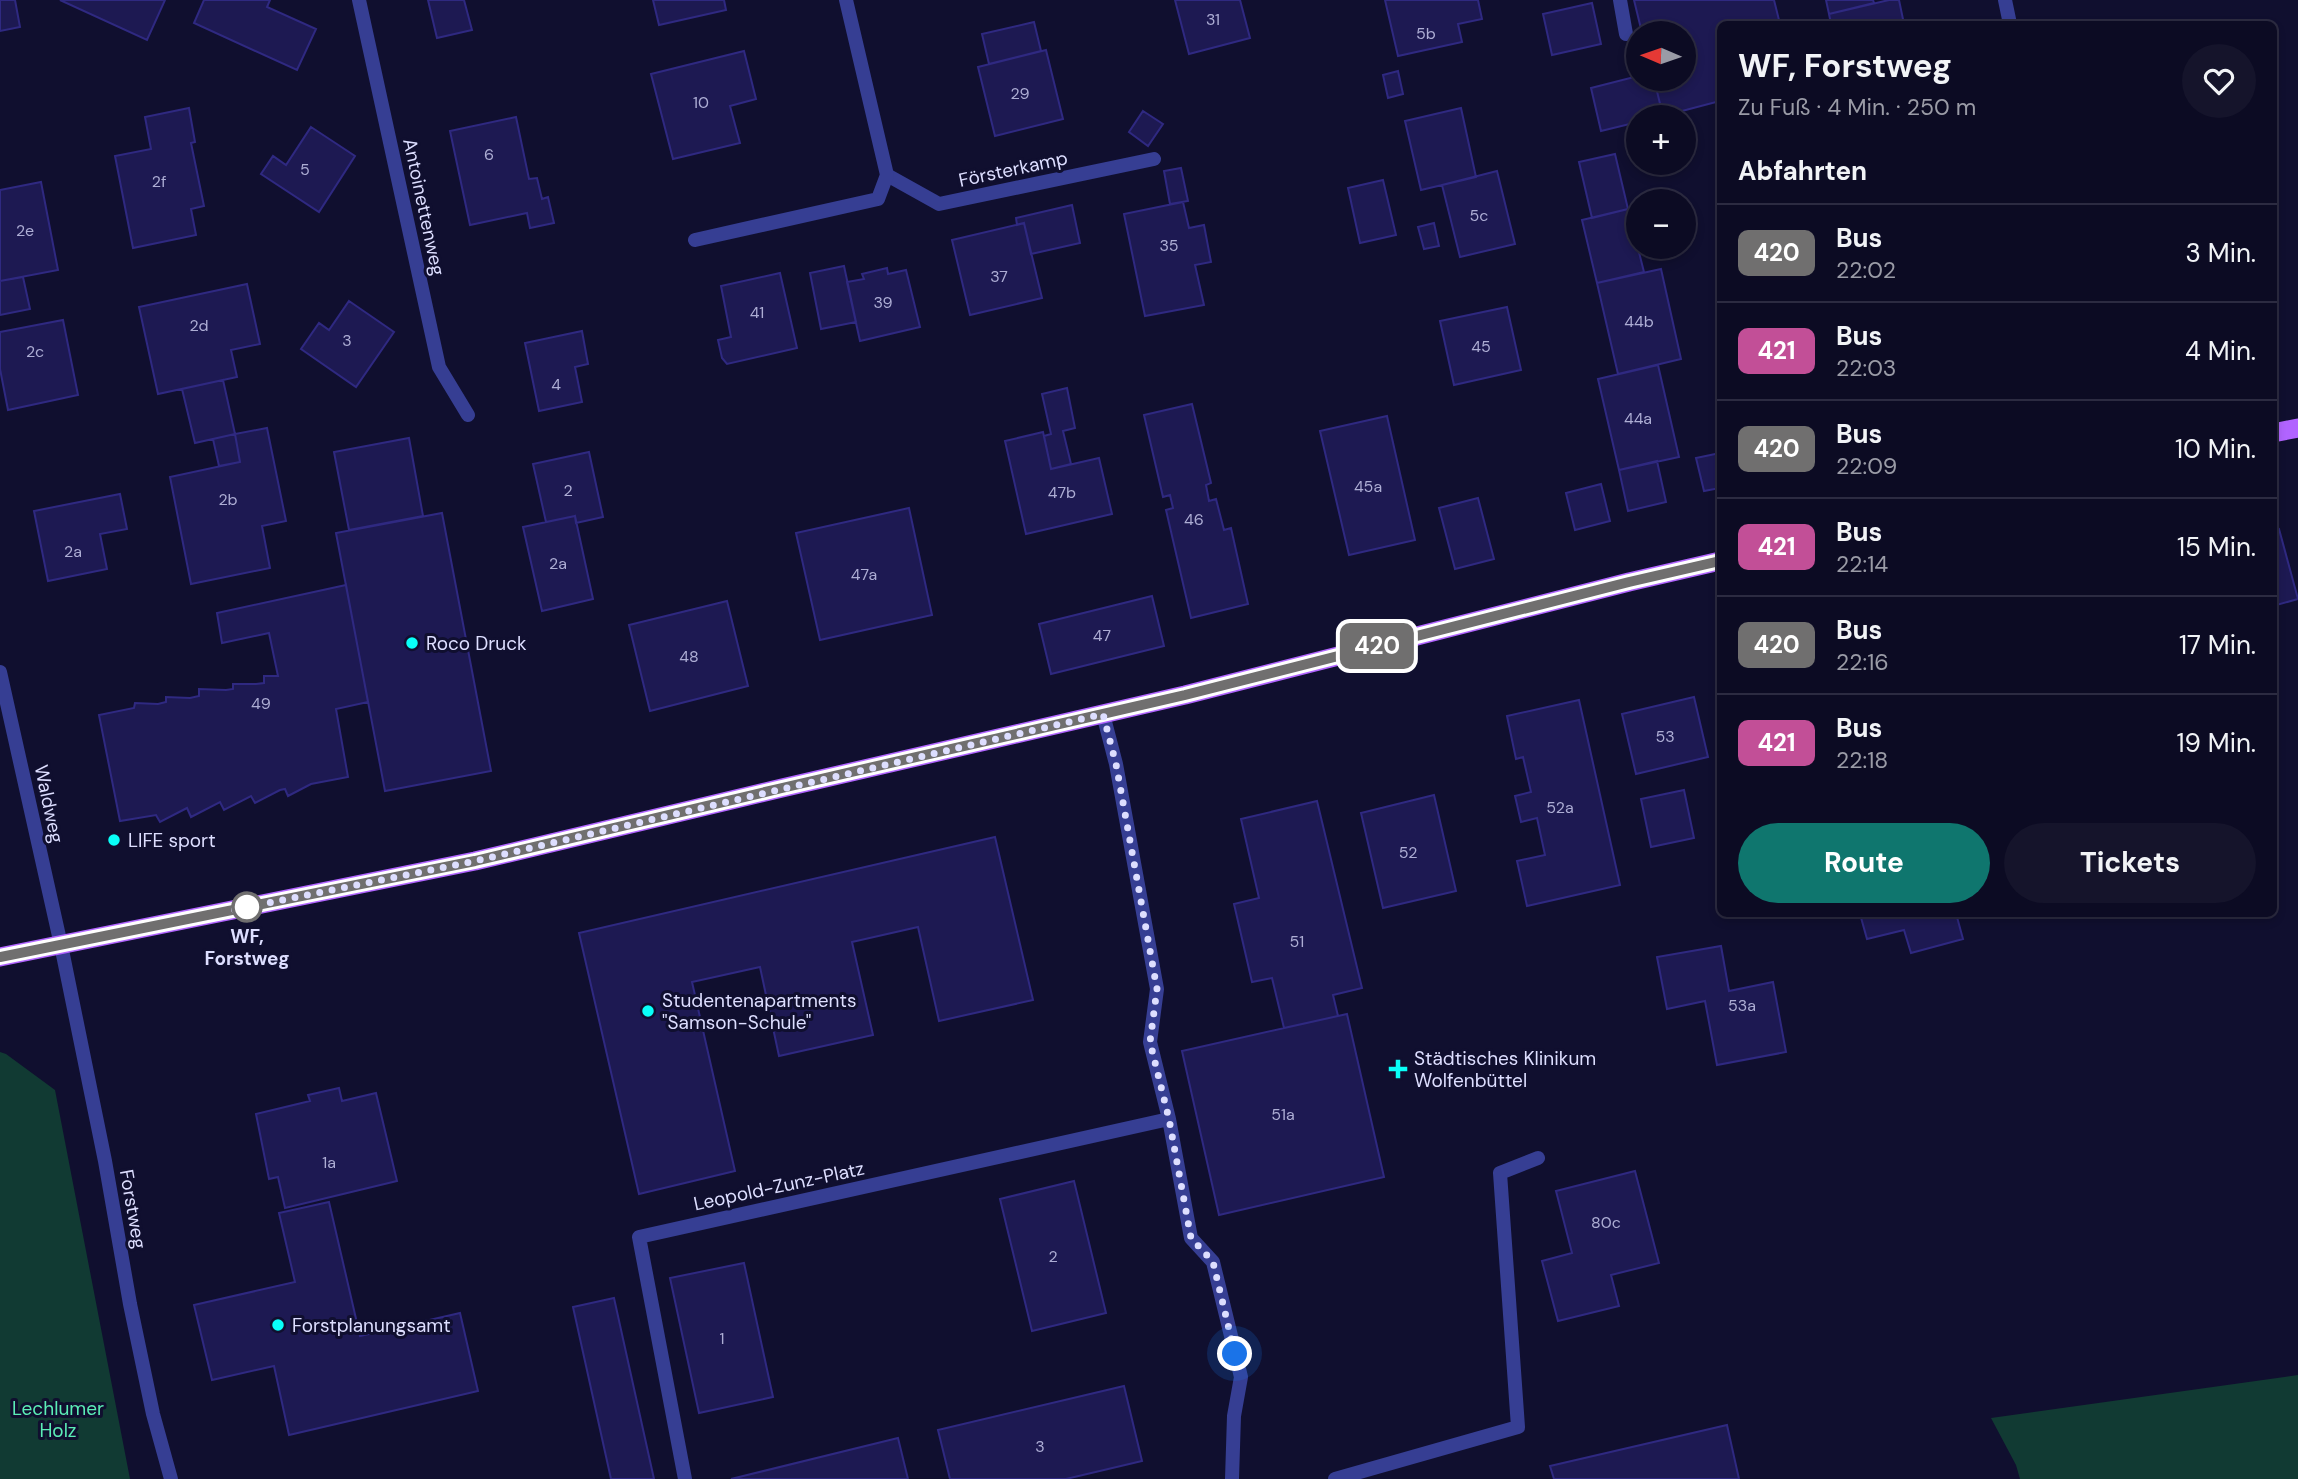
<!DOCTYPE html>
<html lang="de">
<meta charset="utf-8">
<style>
:root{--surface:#0c0b23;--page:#15142b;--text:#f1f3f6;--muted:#9a9ba6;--line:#2c2b41;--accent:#0f766e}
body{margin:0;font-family:"DM Sans",sans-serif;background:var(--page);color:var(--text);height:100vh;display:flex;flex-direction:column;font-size:26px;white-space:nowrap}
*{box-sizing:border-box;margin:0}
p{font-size:23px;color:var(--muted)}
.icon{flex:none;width:38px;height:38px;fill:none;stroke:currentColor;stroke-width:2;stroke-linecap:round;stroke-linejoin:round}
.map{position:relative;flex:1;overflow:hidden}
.drawer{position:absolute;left:1717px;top:21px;width:560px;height:896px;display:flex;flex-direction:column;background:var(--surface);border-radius:10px;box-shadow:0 4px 10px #0003,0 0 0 2px var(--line)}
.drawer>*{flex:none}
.badge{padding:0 14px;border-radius:10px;font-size:24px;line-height:46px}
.needle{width:46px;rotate:272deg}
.buttons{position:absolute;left:1626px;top:21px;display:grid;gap:14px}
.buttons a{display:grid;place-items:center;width:70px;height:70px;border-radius:50%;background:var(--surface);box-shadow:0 4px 10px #0003,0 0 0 2px var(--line);font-size:35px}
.you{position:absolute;width:35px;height:35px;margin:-18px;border:5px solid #fff;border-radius:50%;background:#1a73e8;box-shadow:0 0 0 10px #1a73e833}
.map>.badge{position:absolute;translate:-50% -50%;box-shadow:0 0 0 4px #fff}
h2{padding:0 21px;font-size:26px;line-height:63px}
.round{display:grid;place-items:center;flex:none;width:74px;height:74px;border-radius:37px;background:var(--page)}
.headline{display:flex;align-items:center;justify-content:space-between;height:119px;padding:0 21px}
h1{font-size:33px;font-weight:700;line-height:52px}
.primary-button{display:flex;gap:14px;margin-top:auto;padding:14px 21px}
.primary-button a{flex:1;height:80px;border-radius:42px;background:var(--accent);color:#fff;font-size:28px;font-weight:700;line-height:80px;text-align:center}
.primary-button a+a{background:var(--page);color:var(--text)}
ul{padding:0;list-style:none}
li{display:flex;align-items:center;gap:21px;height:98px;padding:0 21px;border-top:2px solid var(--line)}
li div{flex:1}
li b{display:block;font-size:26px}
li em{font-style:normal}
li .badge{min-width:77px;font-weight:700;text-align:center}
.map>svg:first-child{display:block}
.green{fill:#113a33}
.building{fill:#1d1952;stroke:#2f2981;stroke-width:2}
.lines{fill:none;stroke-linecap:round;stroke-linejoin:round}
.service{stroke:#363e93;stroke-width:14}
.minor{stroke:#363e93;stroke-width:14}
.primary{stroke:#b164ff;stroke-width:19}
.line-casing{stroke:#fff;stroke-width:16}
.line{stroke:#706f6f;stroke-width:10}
.walk{stroke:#dddeff;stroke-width:7;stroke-dasharray:0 12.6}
.poi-dot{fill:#09fff8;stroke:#100f2f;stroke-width:2.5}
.stop-dot{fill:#fff;stroke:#706f6f;stroke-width:3.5}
.labels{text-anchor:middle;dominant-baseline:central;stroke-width:6;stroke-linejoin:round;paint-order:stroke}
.number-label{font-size:16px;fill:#adadd4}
.street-label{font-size:19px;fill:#dddeff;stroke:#100f2f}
.poi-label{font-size:19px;fill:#dddeff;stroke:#100f2f;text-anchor:start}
.stop-label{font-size:19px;font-weight:bold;fill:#dddeff;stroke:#100f2f}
.park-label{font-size:19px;fill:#5bedb6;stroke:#100f2f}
</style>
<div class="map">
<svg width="2298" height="1479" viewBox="0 0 2298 1479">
<rect width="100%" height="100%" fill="#100f2f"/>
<path class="green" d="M0 1052 6 1054 55 1090 130 1479H0Z
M2298 1375V1479H2020L2016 1465 1991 1418Z"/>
<path class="building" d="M0 0H15L20 27 0 31Z
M60 0H165L147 40Z
M204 0H270L267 7 316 29 297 70 194 23Z
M428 0H464L472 30 437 38Z
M653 0H724L726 10 659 25Z
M1175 0H1240L1250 38 1189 54Z
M1385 0H1478L1482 19 1458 24 1462 42 1398 56Z
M1634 0H1774L1780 24H1720V101L1663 116 1654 79H1684V33H1642Z
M1826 0H1873L1874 3 1829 14Z
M1889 0H1899L1904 24H1831L1829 14Z
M1592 3 1601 44 1552 55 1543 14Z
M1034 22 1041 51 989 64 982 34Z
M1046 50 1063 119 995 136 978 67Z
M744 51 756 99 730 106 740 143 673 159 651 74Z
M1398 71 1403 94 1388 98 1383 75Z
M1638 76V79H1654L1663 116 1638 117V122L1601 131 1591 88Z
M189 108 195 142 191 143 204 206 191 209 196 235 133 248 115 156 151 149 145 117Z
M1461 108 1476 177 1421 190 1405 121Z
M1143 111 1163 124 1148 146 1129 132Z
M516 117 529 179 537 178 542 199 548 197 554 223 530 228 527 213 470 225 450 131Z
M311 127 355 156 319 212 261 174 273 156 286 165Z
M1615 154 1628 209 1592 218 1579 162Z
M1181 168 1188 201 1170 204 1164 171Z
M1497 171 1515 244 1460 257 1442 185Z
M1383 180 1396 235 1360 243 1348 188Z
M41 182 58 270 0 281V190Z
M1183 202 1189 228 1204 225 1211 262 1195 265 1204 305 1145 316 1124 214Z
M1072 205 1080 243 1031 254 1024 223 1017 225 1016 218Z
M1628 209 1644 272 1597 283 1582 220Z
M1024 223 1042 298 970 315 952 240Z
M1434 223 1439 246 1424 249 1418 227Z
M844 266 856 322 821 329 810 273Z
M887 268 888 274 906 270 920 327 860 341 847 282 864 279 862 274Z
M1661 269 1681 359 1618 374 1597 283Z
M780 273 797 348 727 364 722 358 718 340 731 337 721 286Z
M23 277 30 309 0 315V281Z
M247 284 260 344 231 350 237 377 158 394 139 307Z
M349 301 394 332 356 387 301 349 319 323 329 330Z
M1507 307 1521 370 1454 385 1440 321Z
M63 320 78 395 8 410 0 369V332Z
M582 331 588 364 575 367 582 402 539 411 525 343Z
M1658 365 1679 457 1619 470 1598 379Z
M223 380 235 434 195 443 182 389Z
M1067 388 1075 428 1063 431 1071 464 1051 469 1044 436 1051 434 1042 394Z
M1192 404 1211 483 1206 485 1209 501 1216 499 1224 530 1231 528 1248 604 1191 618 1166 510 1173 508 1170 495 1163 497 1144 415Z
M1387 416 1415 540 1349 555 1320 431Z
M267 428 286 521 262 526 270 568 191 584 170 477 240 462 235 434Z
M1043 432 1051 469 1099 458 1112 514 1026 534 1005 441Z
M235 434 240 462 219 466 213 439Z
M409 438 423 516 349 530 334 452Z
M589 452 603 517 576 523 575 516 546 522 533 464Z
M1720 453V488L1704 491 1696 458Z
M1657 461 1666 502 1628 511 1619 470Z
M1601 484 1610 521 1575 530 1566 493Z
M120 494 127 529 100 534 107 569 48 581 34 511Z
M1478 498 1494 559 1455 569 1439 508Z
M909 508 932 615 820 640 796 533Z
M442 513 491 771 385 791 336 533Z
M575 516 593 599 542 611 523 527Z
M2279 529 2298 599 2273 606V531Z
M346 585 368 702 336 709 348 777 311 784 288 796 285 789 280 790 255 803 251 796 224 810 220 802 191 817 187 808 160 822 156 815 120 821 99 715 134 708 135 703 158 704 166 702V697L190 698 199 696V689L226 690 233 689V684H256L264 683V676H278L269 633 222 643 217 613Z
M1152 596 1164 646 1051 674 1039 624Z
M727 601 748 686 650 711 629 625Z
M1694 697 1708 757 1636 774 1622 714Z
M1579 700 1620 885 1527 906 1517 861 1545 855 1537 818 1521 822 1515 796 1531 792 1523 757 1516 759 1507 716Z
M1684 790 1694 838 1651 847 1641 799Z
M1434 795 1456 891 1383 908 1361 813Z
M1317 801 1362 988 1333 995 1338 1016 1284 1028 1272 978 1252 982 1234 904 1259 898 1241 819Z
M995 837 1033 1000 939 1021 918 927 852 942 873 1035 779 1056 760 967 692 982 735 1171 639 1194 579 933Z
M1860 914H1970L1957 917 1963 939 1911 953 1904 930 1867 939Z
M1721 946 1729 991 1773 982 1786 1052 1717 1065 1705 1001 1667 1009 1657 957Z
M1347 1014 1384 1177 1219 1215 1182 1051Z
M339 1088 342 1101 376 1093 397 1181 285 1208 278 1177 269 1179 256 1114 310 1101 308 1095Z
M1635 1171 1659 1263 1611 1275 1619 1306 1558 1321 1542 1261 1572 1253 1556 1191Z
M1074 1181 1106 1313 1032 1331 1000 1199Z
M329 1202 360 1336 460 1313 478 1391 289 1435 274 1366 212 1380 194 1305 295 1282 279 1213Z
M744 1263 773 1397 699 1413 670 1278Z
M614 1298 654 1479H611L573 1307Z
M1124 1386 1142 1461 1066 1479H950L938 1430Z
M1727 1425 1739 1479H1554L1550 1466Z
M898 1438 908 1479H731Z"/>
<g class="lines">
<path class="service" d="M1620 0 1626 34
M887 175 939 204 1154 159
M1335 1479 1518 1427 1500 1173 1538 1158"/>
<path class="minor" d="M359 0 439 367 468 415
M2005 0 2010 24
M695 240 878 199 887 175 846 0
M0 672 61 945 105 1161 130 1304 153 1414 171 1479
M1103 714 1116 764 1157 989 1150 1042 1169 1119 1191 1238 1213 1262 1241 1377 1234 1416 1232 1479
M685 1479 639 1237 1169 1119"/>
<path class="primary" d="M2273 433 2298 428
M0 957 475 861 782 788 1185 695 1629 582 1720 561"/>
</g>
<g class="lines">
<g class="line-casing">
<path id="line" d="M0 957 475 861 782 788 1185 695 1629 582 1720 561"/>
</g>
<use href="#line" class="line"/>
<path class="walk" d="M247 907 234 910 475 861 1103 714 1116 764 1157 989 1150 1042 1169 1119 1191 1238 1213 1262 1235 1354"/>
</g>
<g class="poi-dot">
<circle cx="412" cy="643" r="7"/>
<circle cx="114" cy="840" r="7"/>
<circle cx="648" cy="1011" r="7"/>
<path d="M1394.5 1058.5h7v7h7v7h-7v7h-7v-7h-7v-7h7z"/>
<circle cx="278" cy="1325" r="7"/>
</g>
<circle class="stop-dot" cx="247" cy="907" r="14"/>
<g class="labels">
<g class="number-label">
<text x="1213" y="19">31</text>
<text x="1426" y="33">5b</text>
<text x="1020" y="93">29</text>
<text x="701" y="102">10</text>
<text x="489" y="154">6</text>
<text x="305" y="169">5</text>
<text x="159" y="181">2f</text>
<text x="1479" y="215">5c</text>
<text x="25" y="230">2e</text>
<text x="1169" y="245">35</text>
<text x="999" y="276">37</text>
<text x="883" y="302">39</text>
<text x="757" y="312">41</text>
<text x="1639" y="321">44b</text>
<text x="199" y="325">2d</text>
<text x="347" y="340">3</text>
<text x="1481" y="346">45</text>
<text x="35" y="351">2c</text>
<text x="556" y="384">4</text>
<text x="1638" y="418">44a</text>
<text x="1368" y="486">45a</text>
<text x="568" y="490">2</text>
<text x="1062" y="492">47b</text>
<text x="228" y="499">2b</text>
<text x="1194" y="519">46</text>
<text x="73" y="551">2a</text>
<text x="558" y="563">2a</text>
<text x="864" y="574">47a</text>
<text x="1102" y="635">47</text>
<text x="689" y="656">48</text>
<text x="261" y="703">49</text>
<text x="1665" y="736">53</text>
<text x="1560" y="807">52a</text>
<text x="1408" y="852">52</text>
<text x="1297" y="941">51</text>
<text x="1742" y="1005">53a</text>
<text x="1283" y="1114">51a</text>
<text x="329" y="1162">1a</text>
<text x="1606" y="1222">80c</text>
<text x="1053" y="1256">2</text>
<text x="722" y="1338">1</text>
<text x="1040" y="1446">3</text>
</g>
<g class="street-label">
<text transform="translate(1013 169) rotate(-12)">Försterkamp</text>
<text transform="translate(424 207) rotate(78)">Antoinettenweg</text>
<text transform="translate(49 804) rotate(78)">Waldweg</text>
<text transform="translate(779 1186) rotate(-12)">Leopold-Zunz-Platz</text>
<text transform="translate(133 1209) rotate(80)">Forstweg</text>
</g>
<g class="poi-label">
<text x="426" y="643">Roco Druck</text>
<text x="128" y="840">LIFE sport</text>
<text x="662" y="1000">Studentenapartments<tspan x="662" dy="22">"Samson-Schule"</tspan></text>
<text x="1414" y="1058">Städtisches Klinikum<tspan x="1414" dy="22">Wolfenbüttel</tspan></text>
<text x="292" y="1325">Forstplanungsamt</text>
</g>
<g class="stop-label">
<text x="247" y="936">WF,<tspan x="247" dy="22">Forstweg</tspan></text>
</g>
<g class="park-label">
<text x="58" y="1408">Lechlumer<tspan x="58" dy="22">Holz</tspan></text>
</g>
</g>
</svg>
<div class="buttons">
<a><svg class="needle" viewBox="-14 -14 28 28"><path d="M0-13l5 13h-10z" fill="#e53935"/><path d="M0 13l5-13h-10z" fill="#9a9ba6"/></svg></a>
<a>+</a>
<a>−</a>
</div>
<div class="you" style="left:1235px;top:1354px"></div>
<b class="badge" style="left:1377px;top:646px;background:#706f6f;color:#fff">420</b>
<section class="drawer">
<div class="headline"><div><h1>WF, Forstweg</h1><p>Zu Fuß · 4 Min. · 250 m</p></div><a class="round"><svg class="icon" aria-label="heart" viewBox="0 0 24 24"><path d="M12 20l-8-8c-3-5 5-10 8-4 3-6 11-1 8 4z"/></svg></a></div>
<h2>Abfahrten</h2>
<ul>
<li><span class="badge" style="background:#706f6f;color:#fff">420</span><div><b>Bus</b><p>22:02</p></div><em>3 Min.</em></li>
<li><span class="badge" style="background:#c24f97;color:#fff">421</span><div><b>Bus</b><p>22:03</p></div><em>4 Min.</em></li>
<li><span class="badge" style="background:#706f6f;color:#fff">420</span><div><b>Bus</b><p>22:09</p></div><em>10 Min.</em></li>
<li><span class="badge" style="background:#c24f97;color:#fff">421</span><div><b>Bus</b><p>22:14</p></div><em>15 Min.</em></li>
<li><span class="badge" style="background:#706f6f;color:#fff">420</span><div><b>Bus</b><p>22:16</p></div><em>17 Min.</em></li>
<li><span class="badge" style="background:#c24f97;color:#fff">421</span><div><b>Bus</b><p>22:18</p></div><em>19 Min.</em></li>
</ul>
<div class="primary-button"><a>Route</a><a>Tickets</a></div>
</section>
</div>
